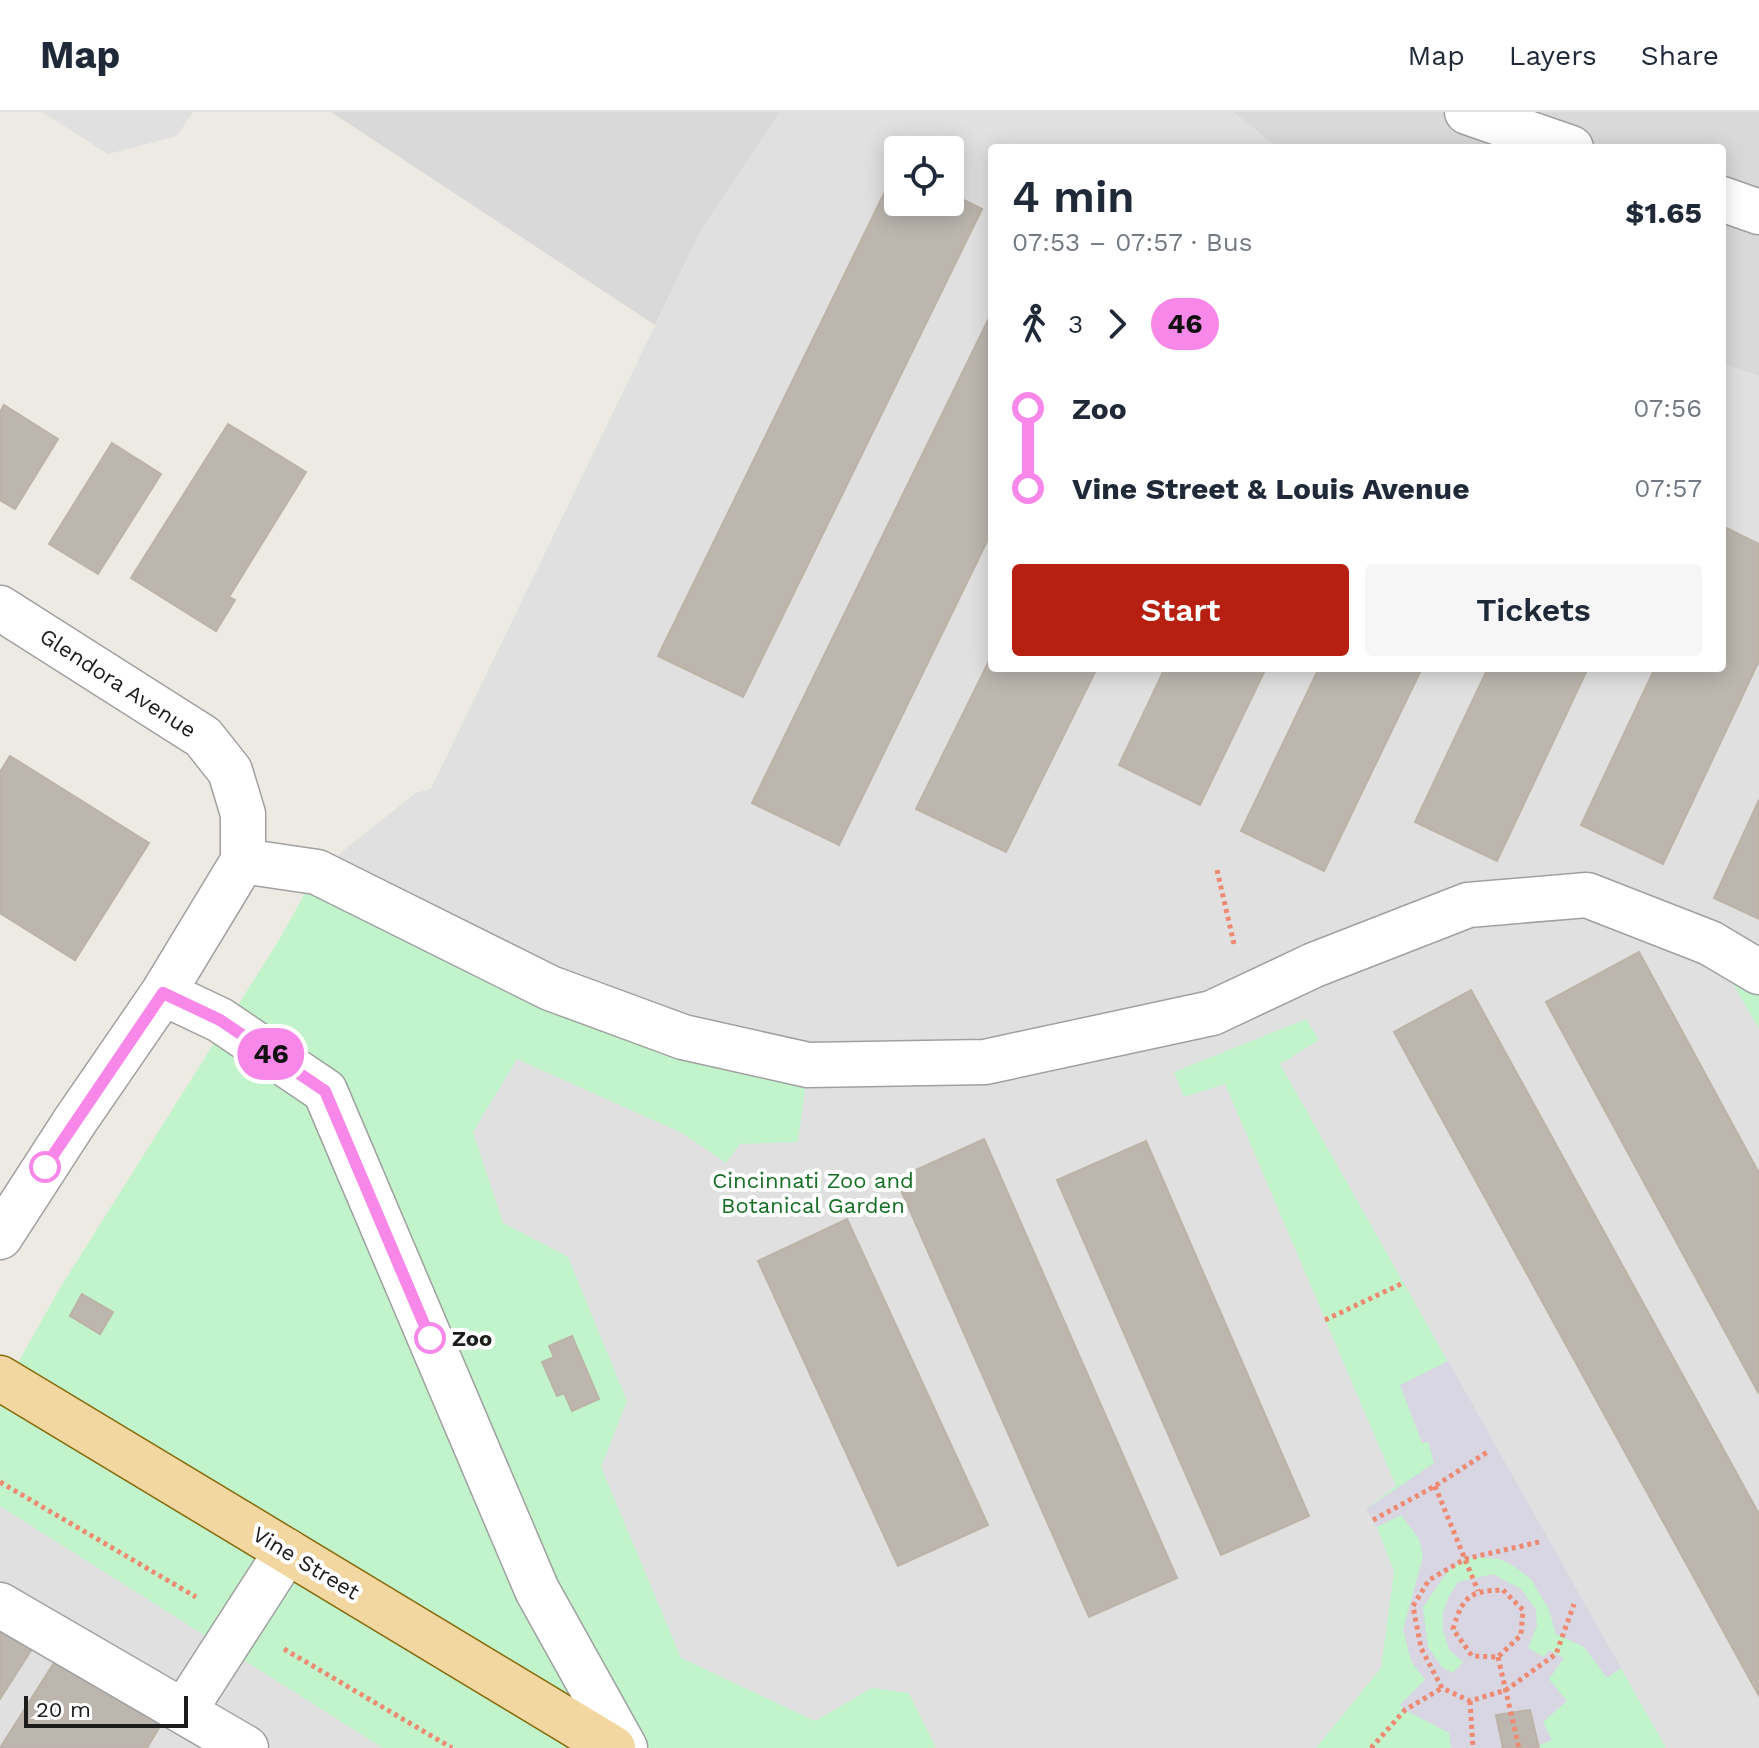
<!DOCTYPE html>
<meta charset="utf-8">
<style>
:root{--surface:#fff;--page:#f6f6f7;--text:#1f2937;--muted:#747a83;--line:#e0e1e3;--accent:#b71f10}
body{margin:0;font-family:"Work Sans",sans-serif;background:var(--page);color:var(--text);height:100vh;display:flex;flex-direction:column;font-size:30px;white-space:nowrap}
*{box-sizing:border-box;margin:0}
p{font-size:26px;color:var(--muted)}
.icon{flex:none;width:44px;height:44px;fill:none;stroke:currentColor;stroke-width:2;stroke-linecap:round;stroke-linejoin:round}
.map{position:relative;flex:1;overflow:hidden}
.sheet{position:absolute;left:988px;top:32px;width:738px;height:528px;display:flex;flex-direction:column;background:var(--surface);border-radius:8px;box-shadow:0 4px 20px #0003}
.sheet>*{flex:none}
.badge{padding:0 16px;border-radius:26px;font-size:28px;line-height:52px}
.controls{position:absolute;left:884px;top:24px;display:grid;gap:16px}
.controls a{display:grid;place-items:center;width:80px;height:80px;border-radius:8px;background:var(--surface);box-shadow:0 4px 20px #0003;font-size:40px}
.scale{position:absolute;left:24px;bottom:20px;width:164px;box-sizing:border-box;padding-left:8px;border:4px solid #1c1c1c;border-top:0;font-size:22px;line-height:28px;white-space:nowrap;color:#1c1c1c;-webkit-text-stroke:6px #fff;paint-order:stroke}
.map>.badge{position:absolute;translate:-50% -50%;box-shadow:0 0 0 4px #fff}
.legs{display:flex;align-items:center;gap:12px;height:88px;padding:0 24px;font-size:26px}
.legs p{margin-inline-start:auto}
.head{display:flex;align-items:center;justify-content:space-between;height:136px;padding:0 24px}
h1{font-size:44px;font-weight:600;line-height:60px}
.cta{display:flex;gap:16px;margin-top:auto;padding:16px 24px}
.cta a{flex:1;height:92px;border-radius:8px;background:var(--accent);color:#fff;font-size:32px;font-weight:600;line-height:92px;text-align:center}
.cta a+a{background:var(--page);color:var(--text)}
ul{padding:0 24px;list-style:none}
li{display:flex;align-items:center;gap:28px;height:80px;font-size:30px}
li i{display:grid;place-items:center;width:12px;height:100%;margin:0 10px;background:currentColor}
li i::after{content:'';width:20px;height:20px;margin:-10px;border:6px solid;border-radius:50%;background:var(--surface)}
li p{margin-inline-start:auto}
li:first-child i{background:linear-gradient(#0000 50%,currentColor 0)}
li:last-child i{background:linear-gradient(currentColor 50%,#0000 0)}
header{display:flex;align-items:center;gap:48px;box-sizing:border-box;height:112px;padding:0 40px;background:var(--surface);border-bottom:2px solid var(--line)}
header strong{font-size:38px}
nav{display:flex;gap:44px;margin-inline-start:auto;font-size:28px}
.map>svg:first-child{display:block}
.residential{fill:#dad9d9}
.park{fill:#c1f4ca;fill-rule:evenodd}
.parking{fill:#e0e0e0;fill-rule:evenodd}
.plaza{fill:#d7d6e2}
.building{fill:#bcb6af;stroke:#bcb2a6;stroke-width:2}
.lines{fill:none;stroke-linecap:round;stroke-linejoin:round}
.minor-casing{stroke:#a0a0a0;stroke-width:47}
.major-casing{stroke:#87690c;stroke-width:47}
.path{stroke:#ee8972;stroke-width:5;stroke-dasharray:4 4;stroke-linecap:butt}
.minor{stroke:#fff;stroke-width:44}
.major{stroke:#f3d7a0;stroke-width:44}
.line-1-casing{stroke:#fff;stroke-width:18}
.line-1{stroke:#f787e9;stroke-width:12}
.stop-1-dot{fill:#fff;stroke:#f787e9;stroke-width:4}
.labels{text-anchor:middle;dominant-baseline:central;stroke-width:8;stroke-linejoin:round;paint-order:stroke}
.street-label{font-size:22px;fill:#1c1c1c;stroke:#fff}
.park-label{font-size:22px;fill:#146f24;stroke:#fff}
.stop-label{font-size:22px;font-weight:bold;fill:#1c1c1c;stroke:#fff;text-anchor:start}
</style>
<header>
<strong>Map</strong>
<nav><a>Map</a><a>Layers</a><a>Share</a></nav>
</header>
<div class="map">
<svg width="1759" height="1636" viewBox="0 0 1759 1636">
<rect width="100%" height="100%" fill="#eceae2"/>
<path class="residential" d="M331 0H780L702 117 655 213Z
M1233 0H1759V264L1722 252V36H1278Z"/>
<path class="park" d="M780 0H1233L1278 36H992V556H1722V252L1759 264V1636H0V1283L60 1176 279 828 317 760 416 681 431 677 702 117ZM898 38H950V90H898Z"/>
<path class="parking" d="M42 0H193L177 24 108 42Z
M780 0H1233L1278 36H992V556H1722V252L1759 264V860L1711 833 1759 917V1636H1666L1280 952 1319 928 1306 907 1174 960 1184 985 1225 972 1396 1374 1366 1397 1377 1415 1394 1460 1381 1556 1316 1636H936L909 1581 872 1576 815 1609 681 1546 601 1355 627 1289 568 1145 503 1111 473 1020 517 947 682 1021 726 1051 740 1032 798 1030 808 953 683 925 317 760 416 681 431 677 702 117ZM898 38H950V90H898Z
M0 1394 383 1636H0Z"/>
<path class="plaza" d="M1448 1249 1621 1556 1607 1566 1584 1535 1556 1522 1549 1498 1531 1467 1512 1453 1499 1447 1478 1445 1465 1447 1448 1459 1423 1495 1428 1535 1442 1555 1453 1561 1463 1550 1449 1538 1443 1519V1500L1450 1482 1458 1470 1493 1462 1521 1477 1536 1498 1537 1514 1528 1536 1544 1545 1549 1538 1564 1546 1549 1567 1567 1589 1543 1610 1552 1628 1538 1634 1529 1598 1496 1604 1503 1636H1451L1449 1621 1405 1598 1400 1593 1425 1568 1411 1549 1403 1518 1423 1444 1419 1427 1401 1403 1377 1415 1366 1397 1434 1351 1428 1330 1422 1331 1400 1273Z"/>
<path class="building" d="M897 55 898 90H950V81L982 97 743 585 658 544Z
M992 200V419L839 733 752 691Z
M4 293 58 327 15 397 0 388V300Z
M228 312 306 360 229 485 235 488 216 519 131 466Z
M112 331 161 362 98 462 49 432Z
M1722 414 1759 432V549L1663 752 1581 713 1655 556H1722Z
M992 543V556H1097L1006 740 916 697Z
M1165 556H1266L1200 693 1119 653Z
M1319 556H1422L1324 759 1241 719Z
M1488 556H1588L1497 749 1415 710Z
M10 644 149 731 75 848 0 801V660Z
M1759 688V807L1714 786Z
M1639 840 1759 1061V1282L1546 890Z
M1471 878 1759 1402V1584L1394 920Z
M984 1027 1177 1466 1089 1505 896 1067Z
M1146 1029 1309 1404 1221 1443 1057 1068Z
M847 1107 988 1413 898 1454 758 1149Z
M82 1182 113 1200 100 1222 70 1204Z
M572 1224 599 1287 572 1299 564 1281 557 1284 542 1250 554 1245 549 1234Z
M0 1506 37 1529 0 1587Z
M59 1543 163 1609 147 1636H0Z
M1530 1598 1539 1636H1503L1496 1603Z"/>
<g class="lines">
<g class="minor-casing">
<path id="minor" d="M1467 0 1571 36
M1722 87 1759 100
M0 496 203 625 230 659 243 702V749
M243 749 317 760 550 876 683 925 808 953 985 950 1212 901 1314 853 1468 793 1587 783 1710 831 1759 860
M163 881 220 908 325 979 537 1478 625 1636
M0 1125 75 1009 163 881 243 749
M0 1493 246 1636
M184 1599 287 1439"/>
</g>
<g class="major-casing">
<path id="major" d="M0 1266 613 1636"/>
</g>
<path class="path" d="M1217 758 1234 832
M1325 1208 1403 1171
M0 1370 196 1485
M1435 1374 1478 1479
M1373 1408 1435 1374 1489 1339
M1539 1430 1465 1447 1429 1468 1413 1494 1421 1536 1442 1576 1470 1589 1506 1578 1556 1542 1574 1492
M1503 1478 1523 1498 1521 1523 1498 1545 1472 1544 1453 1517C1463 1484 1469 1479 1503 1478Z
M284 1537 452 1636
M1498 1545 1519 1636
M1470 1589 1473 1636
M1371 1636 1405 1598 1442 1576"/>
<use href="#minor" class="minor"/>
<use href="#major" class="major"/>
</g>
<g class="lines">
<g class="line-1-casing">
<path id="line-1" d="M45 1055 163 881 220 908 325 979 430 1226"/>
</g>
<use href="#line-1" class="line-1"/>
</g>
<g class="stop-1-dot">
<circle cx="45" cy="1055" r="14"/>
<circle cx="430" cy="1226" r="14"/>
</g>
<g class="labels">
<g class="street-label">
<text transform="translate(118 571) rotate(33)">Glendora Avenue</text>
<text transform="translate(306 1451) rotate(31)">Vine Street</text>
</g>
<g class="park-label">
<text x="813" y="1068">Cincinnati Zoo and<tspan x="813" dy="25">Botanical Garden</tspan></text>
</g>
<g class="stop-label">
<text x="452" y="1226">Zoo</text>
</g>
</g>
</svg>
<div class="controls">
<a><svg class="icon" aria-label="locate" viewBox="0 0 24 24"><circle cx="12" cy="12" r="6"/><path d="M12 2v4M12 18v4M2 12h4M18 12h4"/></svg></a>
</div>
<div class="scale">20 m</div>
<b class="badge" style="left:271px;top:942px;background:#f787e9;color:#111">46</b>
<section class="sheet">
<div class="head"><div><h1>4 min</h1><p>07:53 – 07:57 · Bus</p></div><b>$1.65</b></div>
<div class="legs"><svg class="icon" aria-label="walk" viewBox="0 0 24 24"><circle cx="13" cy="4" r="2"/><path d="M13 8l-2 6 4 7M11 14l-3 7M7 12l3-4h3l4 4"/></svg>3<svg class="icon" aria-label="forward" viewBox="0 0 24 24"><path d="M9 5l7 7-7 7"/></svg><b class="badge" style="background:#f787e9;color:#111">46</b></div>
<ul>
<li><i style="color:#f787e9"></i><b>Zoo</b><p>07:56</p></li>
<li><i style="color:#f787e9"></i><b>Vine Street &amp; Louis Avenue</b><p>07:57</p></li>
</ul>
<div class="cta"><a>Start</a><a>Tickets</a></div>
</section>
</div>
